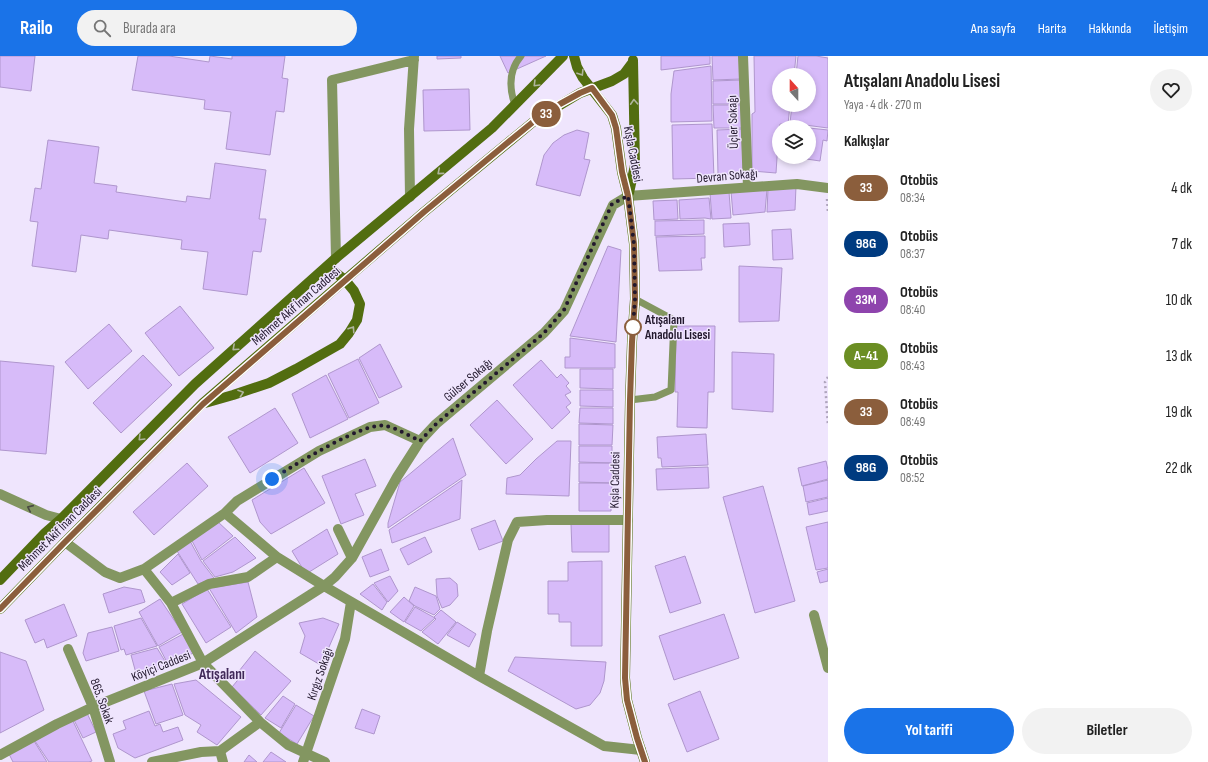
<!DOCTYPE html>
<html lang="tr">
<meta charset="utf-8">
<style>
:root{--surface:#fff;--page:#f2f2f2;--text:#222;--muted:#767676;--accent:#1a73e8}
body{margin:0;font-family:"Sofia Sans Condensed",sans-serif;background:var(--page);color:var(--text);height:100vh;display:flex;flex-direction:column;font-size:15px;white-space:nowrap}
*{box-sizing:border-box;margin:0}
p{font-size:13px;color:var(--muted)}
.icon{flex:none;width:22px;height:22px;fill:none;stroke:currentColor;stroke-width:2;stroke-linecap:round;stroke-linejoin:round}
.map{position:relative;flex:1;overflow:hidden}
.drawer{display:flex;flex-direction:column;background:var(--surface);width:380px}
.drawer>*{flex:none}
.badge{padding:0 8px;border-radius:13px;font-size:14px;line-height:26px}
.needle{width:26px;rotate:339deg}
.tools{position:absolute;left:772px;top:12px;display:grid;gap:8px}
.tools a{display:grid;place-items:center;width:44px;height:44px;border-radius:50%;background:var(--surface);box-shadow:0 2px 6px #0003;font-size:20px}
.you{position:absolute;width:20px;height:20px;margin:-10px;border:3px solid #fff;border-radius:50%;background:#1a73e8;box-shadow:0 0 0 6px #1a73e833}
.map>.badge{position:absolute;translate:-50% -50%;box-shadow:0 0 0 2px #fff}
h2{padding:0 16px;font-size:15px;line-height:36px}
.round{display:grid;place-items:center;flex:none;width:42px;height:42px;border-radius:21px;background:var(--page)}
.summary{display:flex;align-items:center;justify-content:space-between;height:68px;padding:0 16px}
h1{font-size:19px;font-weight:700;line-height:30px}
.button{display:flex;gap:8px;margin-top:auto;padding:8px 16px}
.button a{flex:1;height:46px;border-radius:24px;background:var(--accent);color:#fff;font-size:16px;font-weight:700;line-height:46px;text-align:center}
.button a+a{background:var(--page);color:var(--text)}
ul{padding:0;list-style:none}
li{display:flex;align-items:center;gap:12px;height:56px;padding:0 16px}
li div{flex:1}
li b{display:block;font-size:15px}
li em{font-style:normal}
li .badge{min-width:44px;font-weight:700;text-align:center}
header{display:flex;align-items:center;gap:24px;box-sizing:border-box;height:56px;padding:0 20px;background:var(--accent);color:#fff}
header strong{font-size:19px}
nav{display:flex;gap:22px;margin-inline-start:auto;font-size:14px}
.search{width:280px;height:36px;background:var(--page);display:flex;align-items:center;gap:10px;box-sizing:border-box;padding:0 14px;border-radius:22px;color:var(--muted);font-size:15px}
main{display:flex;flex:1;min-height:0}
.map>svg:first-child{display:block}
.building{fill:#d7bbf9;stroke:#af96cd}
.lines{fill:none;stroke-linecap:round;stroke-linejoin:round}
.path{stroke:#afa5bc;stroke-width:2.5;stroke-dasharray:2 3;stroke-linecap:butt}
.lane{stroke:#839661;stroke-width:7}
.street{stroke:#839661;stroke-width:10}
.secondary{stroke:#526d10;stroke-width:10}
.oneway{stroke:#b0b59e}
.oneway2{stroke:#494a42}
.line-casing{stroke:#fff;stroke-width:9}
.line{stroke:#8b5e3c;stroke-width:6}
.walk{stroke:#22182d;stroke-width:4;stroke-dasharray:0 7.2}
.stop-dot{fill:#fff;stroke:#8b5e3c;stroke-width:2}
.labels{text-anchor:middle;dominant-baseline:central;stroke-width:3;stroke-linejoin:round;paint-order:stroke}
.street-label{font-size:13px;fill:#22182d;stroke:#efe5fd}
.stop-label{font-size:13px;font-weight:bold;fill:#22182d;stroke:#efe5fd;text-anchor:start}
.quarter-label{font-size:15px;font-weight:bold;fill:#412959;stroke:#efe5fd}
</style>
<header>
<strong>Railo</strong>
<div class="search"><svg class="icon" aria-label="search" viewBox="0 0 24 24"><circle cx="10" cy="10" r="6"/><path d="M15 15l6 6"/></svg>Burada ara</div>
<nav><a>Ana sayfa</a><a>Harita</a><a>Hakkında</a><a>İletişim</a></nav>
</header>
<main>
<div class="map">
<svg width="828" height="706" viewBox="0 0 828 706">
<rect width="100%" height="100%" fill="#efe5fd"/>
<path class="building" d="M0 0H35L31 35 0 31Z
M138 0H169L209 6 210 0 232 3V0H285L282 22 288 23 284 56 276 55 270 99 226 93 231 56 204 53 205 44 132 34Z
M437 0H461V2L437 3Z
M500 0H546L508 17Z
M661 0H710V8L661 14Z
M712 0H740L741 23 713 24Z
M754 0H796L794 19H779V49H790L788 68H780L779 71 776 117 752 115V58L755 56Z
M798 0H816L828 2V72L790 67 792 49H809V19H796Z
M711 10 712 65 671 66V38L674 15Z
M741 24V48H713V25Z
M469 33 470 74 424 75 423 34Z
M713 49H741L742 72H714Z
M712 68 714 122 673 123 672 69Z
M809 72 828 74 827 85 823 84 820 105 793 101H809Z
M742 73 743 118H718L717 74Z
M577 74 589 77 584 103 590 104 580 140 536 129 544 99 553 87 564 79Z
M48 84 99 91 94 127 117 130 116 136 186 146 187 140 210 143 215 107 266 114 259 163H266L261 196 253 195 247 239 203 233 208 196 181 193 182 184 109 174 108 183 81 179 76 216 32 210 38 166 30 165 35 132 41 133Z
M796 130 795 154 767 156 768 133Z
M767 133 765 156 733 159 731 135Z
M729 136 731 162 712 163 710 137Z
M709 142 711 163 705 162 680 163 679 144Z
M677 144 678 163 654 164 653 145Z
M704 164V178L655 180V165Z
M749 167 750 189 724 191 723 168Z
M791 173 793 203 773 204 772 174Z
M705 180V202H701L702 214 659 215 656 181Z
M608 190 621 194 616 286 570 280Z
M739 210 782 212 779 265 739 266Z
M180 250 214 292 179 320 145 277Z
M109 268 132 295 88 333 65 306Z
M676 270H715L714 336H708L707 372 677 371 678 336H675Z
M570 282 615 288V312H565V301H570Z
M380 288 402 331 379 342 359 302Z
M732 296 774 298 773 356 732 353Z
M143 299 172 329 121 377 93 347Z
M358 303 379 347 349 362 328 318Z
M541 304 557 322 561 318 569 327 566 330 571 336 565 339 571 347 566 351 570 356 552 373 513 329Z
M0 305 54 310 46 398 0 394Z
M580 313H613V333L580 332Z
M326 319 348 363 310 382 292 338Z
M580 334H613V351L580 350Z
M497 344 533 383 506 408 470 369Z
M275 352 298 387 250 417 228 381Z
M580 352H613V368L579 367Z
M579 368 613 369 612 389H579Z
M706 378 708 409 662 411 661 402H658L657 381Z
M453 382 466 419 388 472V467L400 426Z
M557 385H571L569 440 506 438 507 422 520 419 536 403Z
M579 390H612V407L579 406Z
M365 403 376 430 355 438 364 459 341 468 322 420Z
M826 405 828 414V423L802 430 798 412Z
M187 407 208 430 154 479 133 456Z
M579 407H612V427L579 426Z
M708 411 709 432 657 434 656 413Z
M304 412 325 447 271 478 260 466 252 444Z
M462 424 460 463 392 487 389 474Z
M828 424V441L806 446 803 430Z
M579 427H612L611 455H579Z
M763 430 795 545 755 557 723 441Z
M828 442V455L809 459 807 447Z
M216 464 233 480 202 504 191 483Z
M495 464 503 485 479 494 471 473Z
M828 466V512L816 514 806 471Z
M571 468H609V496H572Z
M327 473 338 498 306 518 292 495Z
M235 481 256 502 233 516 215 521 203 505Z
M425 481 432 496 408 509 400 493Z
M190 485 201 505 214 522 198 528 177 495Z
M381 493 389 514 370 521 362 501Z
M178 498 190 517 172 529 160 516Z
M685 500 701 547 670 557 655 510Z
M602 505V590H571V566H559V558H548V525H568V506Z
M828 513V525L820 527 817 516Z
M390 520 398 535 388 546 374 527Z
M450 522 457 528 458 540 450 549 442 552 437 540 436 523Z
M248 526 257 561 236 577 209 532Z
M373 528 387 546 382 554 360 538Z
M124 531 141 534 145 546 109 557 103 538Z
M415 531 436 540 440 553 434 559 415 550 409 545Z
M207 533 231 571 206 587 182 548Z
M404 541 414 550 404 566 390 556Z
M160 543 182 576 158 590 139 556Z
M64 548 77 580 47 592 44 583 35 587 25 564Z
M415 551 435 562 421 575 405 566Z
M441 554 456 566 438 588 422 576 436 563 434 561Z
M724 558 739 602 674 624 659 580Z
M141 562 157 590 126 599 124 593 121 594 114 570Z
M323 562 339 568 326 598 324 611 300 597 305 580 299 567Z
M457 566 476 578 469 591 447 579Z
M112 571 119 595 86 605 83 597 88 577Z
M183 578 193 597 169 610 159 591Z
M157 592 168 610 137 621 131 599Z
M255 595 291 625 261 659 232 631 242 619 239 615Z
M0 596 26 605 44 654 0 677Z
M515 601 606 606 604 625 600 637 590 649 576 653 508 615Z
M196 624 241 661 217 689 197 676 201 669 185 659 174 628Z
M172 628 183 659 156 668 144 635Z
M700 635 719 683 687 696 668 648Z
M283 640 295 648 281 672 265 662Z
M296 649 314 660 297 688 279 677Z
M362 653 380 660 374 678 355 672Z
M86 655 96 676 83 682 73 662Z
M149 655 155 670 160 668 163 676 178 671 183 684 135 702 118 692 113 678 126 673 123 665Z
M72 663 92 705 89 706H49L35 685Z
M34 685 47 706H13L9 698Z
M271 696 286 706H263Z
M249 699 257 706H244Z"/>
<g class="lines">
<path class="path" d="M827 143 828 157
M828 321 825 326 828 370"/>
<path class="lane" d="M515 49C509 32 509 14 521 0
M630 344 655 341 671 334 674 264 635 243"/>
<path class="street" d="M743 0 748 131
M410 141 409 73 414 0
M336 202 332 24 414 4
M0 438 46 459 61 463
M225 457 277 501 324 530 479 620 604 690 641 694
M338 473 352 502
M65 486 105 516 120 522 144 513 225 457 237 445 319 395 370 371 385 369 420 385
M144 513 171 547 203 607 260 666 288 689 325 706
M171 547 209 528 248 521 277 501
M814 559 828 612
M68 593 93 651 110 706
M479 620 487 575 508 484 517 466 547 464H628
M220 695 260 666
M0 699 57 668 93 651 203 607 324 530 335 521 352 502 397 421 420 385 436 368 544 277 564 255 613 149 628 140 797 128 828 132
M152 706 201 696 220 695 223 706
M303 706 345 583 351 546"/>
<path class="secondary" d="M574 0 577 11 583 22 612 59 616 72 622 116 628 140 634 188 635 243 632 286 630 344 625 622 627 644 637 682 645 706
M629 137 635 109 633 4
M205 347 233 339 269 327 296 313 340 288 349 277 357 264 360 248 354 235 345 224 327 210
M0 524 45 477 61 463 195 328 336 202 492 72 563 0
M0 553 65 486 203 347 345 224 424 156 533 66 560 49 580 37 612 25 624 18 633 6"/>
</g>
<defs><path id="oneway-chevron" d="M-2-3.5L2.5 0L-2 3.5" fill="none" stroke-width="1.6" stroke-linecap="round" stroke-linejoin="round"/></defs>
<g class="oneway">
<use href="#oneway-chevron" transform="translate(581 17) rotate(58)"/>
<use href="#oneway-chevron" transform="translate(536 28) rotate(135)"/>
<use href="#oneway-chevron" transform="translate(634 46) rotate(-93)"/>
<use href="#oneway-chevron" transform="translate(440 116) rotate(140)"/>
<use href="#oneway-chevron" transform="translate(352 273) rotate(-56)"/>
<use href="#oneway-chevron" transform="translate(235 292) rotate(138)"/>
<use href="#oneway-chevron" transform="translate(241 337) rotate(-19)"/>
<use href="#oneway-chevron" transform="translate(141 382) rotate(135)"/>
</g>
<use class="oneway2" href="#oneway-chevron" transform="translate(30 452) rotate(-156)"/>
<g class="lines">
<g class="line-casing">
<path id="line" d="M0 553 65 486 203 348 424 156 506 88 533 66 560 48 580 37 592 32 612 59 616 72 622 116 628 140 634 188 635 243 632 286 630 344 625 622 627 644 637 682 645 706"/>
</g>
<use href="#line" class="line"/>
<path class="walk" d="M272 423C292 411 365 364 386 370 396 372 410 380 420 385L436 368 544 277 564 254 612 148 628 140 634 188 635 243 633 271"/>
</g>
<circle class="stop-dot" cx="633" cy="271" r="8"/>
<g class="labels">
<g class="street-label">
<text transform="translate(733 66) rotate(-92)">Üçler Sokağı</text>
<text transform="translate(633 98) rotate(79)">Kışla Caddesi</text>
<text transform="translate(727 120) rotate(-5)">Devran Sokağı</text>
<text transform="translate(296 250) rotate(-41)">Mehmet Akif İnan Caddesi</text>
<text transform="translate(468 324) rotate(-40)">Gülser Sokağı</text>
<text transform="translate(615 424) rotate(-89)">Kışla Caddesi</text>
<text transform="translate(60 473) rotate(-45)">Mehmet Akif İnan Caddesi</text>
<text transform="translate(161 610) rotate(-22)">Köyiçi Caddesi</text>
<text transform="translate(320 618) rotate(-71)">Kırgız Sokağı</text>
<text transform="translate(102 645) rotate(70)">865. Sokak</text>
</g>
<g class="stop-label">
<text x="645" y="264">Atışalanı<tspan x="645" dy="15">Anadolu Lisesi</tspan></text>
</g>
<g class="quarter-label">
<text x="222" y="618">Atışalanı</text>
</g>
</g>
</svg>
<div class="tools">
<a><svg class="needle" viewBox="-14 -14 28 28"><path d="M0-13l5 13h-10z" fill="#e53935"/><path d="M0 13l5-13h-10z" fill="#767676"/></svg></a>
<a><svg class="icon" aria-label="layers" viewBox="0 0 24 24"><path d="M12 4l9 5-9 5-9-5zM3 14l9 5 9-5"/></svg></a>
</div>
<div class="you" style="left:272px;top:423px"></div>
<b class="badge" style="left:546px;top:58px;background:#8b5e3c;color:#fff">33</b>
</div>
<section class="drawer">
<div class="summary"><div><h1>Atışalanı Anadolu Lisesi</h1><p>Yaya · 4 dk · 270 m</p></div><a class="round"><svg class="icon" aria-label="heart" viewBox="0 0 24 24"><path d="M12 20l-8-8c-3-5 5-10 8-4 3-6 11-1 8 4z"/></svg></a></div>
<h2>Kalkışlar</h2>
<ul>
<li><span class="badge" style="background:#8b5e3c;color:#fff">33</span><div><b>Otobüs</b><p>08:34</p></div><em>4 dk</em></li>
<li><span class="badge" style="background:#003b80;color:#fff">98G</span><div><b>Otobüs</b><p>08:37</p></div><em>7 dk</em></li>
<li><span class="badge" style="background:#8e44ad;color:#fff">33M</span><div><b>Otobüs</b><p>08:40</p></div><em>10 dk</em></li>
<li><span class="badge" style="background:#6b8e23;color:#fff">A-41</span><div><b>Otobüs</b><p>08:43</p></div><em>13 dk</em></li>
<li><span class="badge" style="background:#8b5e3c;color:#fff">33</span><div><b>Otobüs</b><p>08:49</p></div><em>19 dk</em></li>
<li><span class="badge" style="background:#003b80;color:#fff">98G</span><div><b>Otobüs</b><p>08:52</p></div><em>22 dk</em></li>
</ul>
<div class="button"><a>Yol tarifi</a><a>Biletler</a></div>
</section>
</main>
